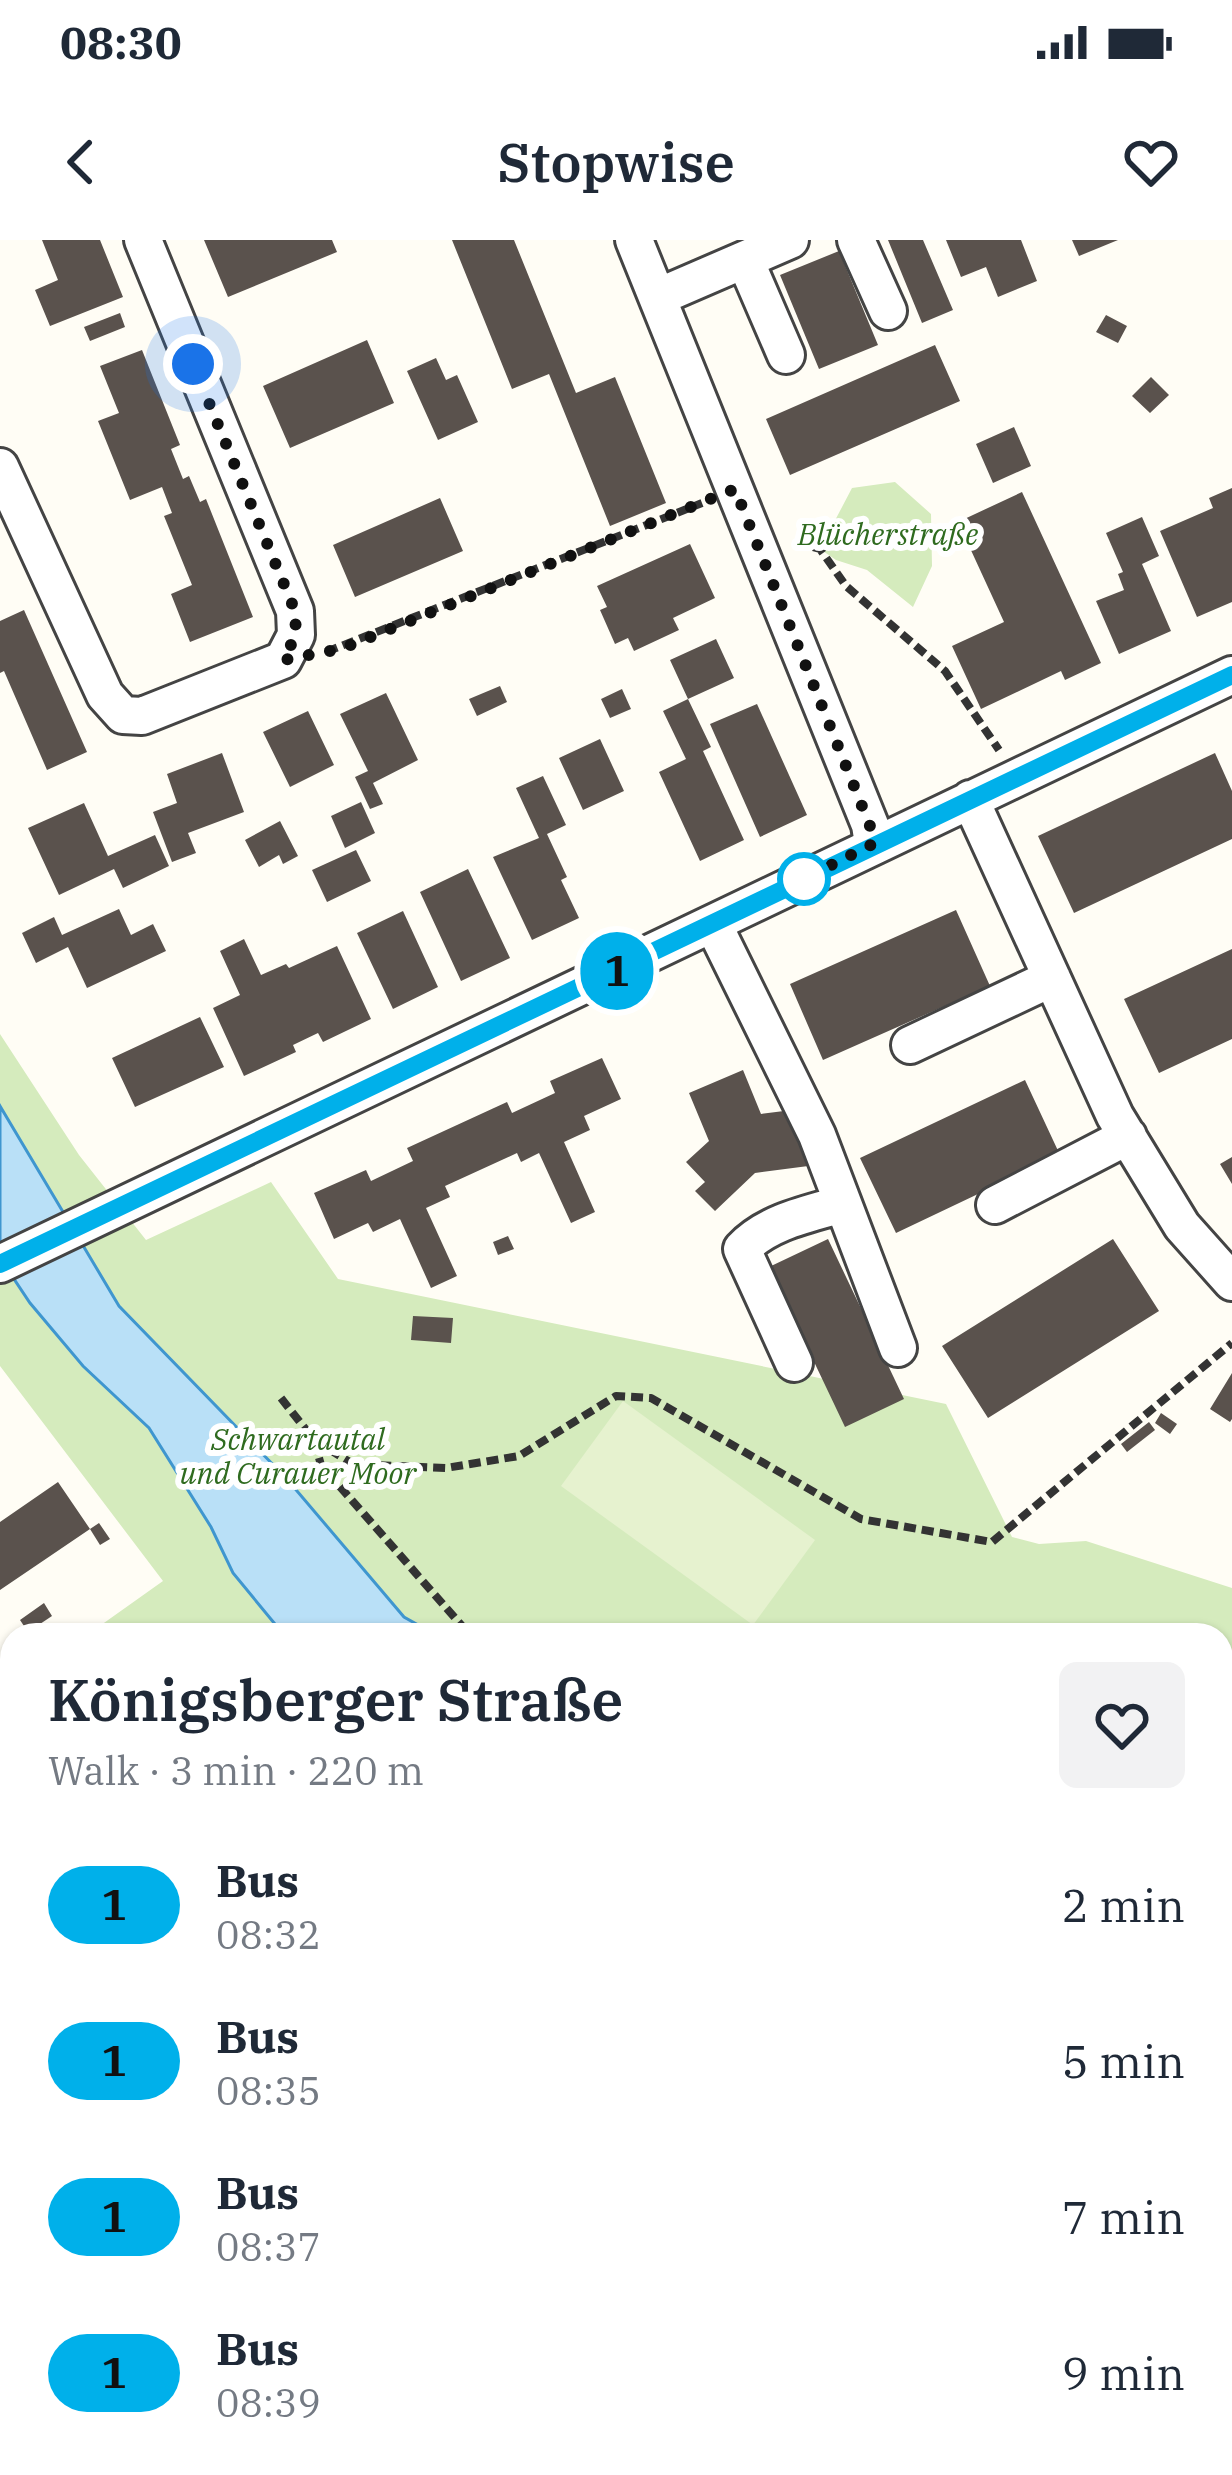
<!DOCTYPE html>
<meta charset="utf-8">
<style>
:root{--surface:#fff;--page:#f2f2f3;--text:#1f2937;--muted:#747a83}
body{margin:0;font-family:"IBM Plex Serif",serif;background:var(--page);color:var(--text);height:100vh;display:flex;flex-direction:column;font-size:45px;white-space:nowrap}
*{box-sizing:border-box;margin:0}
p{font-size:39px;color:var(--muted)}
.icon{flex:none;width:66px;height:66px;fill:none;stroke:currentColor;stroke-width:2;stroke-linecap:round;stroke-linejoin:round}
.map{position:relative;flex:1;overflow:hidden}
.panel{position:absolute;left:0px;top:1383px;width:1233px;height:852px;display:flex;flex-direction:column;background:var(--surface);border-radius:36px 36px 0 0;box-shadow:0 3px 9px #0004}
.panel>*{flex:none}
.badge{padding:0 24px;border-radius:39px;font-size:42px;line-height:78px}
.you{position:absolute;width:60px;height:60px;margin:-30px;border:9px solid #fff;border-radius:50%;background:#1a73e8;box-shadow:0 0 0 18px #1a73e833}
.map>.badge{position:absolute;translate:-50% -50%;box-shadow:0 0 0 6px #fff}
.round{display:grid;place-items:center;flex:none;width:126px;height:126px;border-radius:18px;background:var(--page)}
.overview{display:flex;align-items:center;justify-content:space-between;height:204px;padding:0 48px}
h1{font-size:57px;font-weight:600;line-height:90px}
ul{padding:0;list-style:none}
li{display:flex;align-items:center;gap:36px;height:156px;padding:0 48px}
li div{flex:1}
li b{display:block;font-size:45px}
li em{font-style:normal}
li .badge{min-width:132px;font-weight:700;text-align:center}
.status{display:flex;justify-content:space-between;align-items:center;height:84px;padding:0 60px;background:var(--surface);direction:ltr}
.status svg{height:33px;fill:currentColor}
header{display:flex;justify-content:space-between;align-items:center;height:156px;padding:0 48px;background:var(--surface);font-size:54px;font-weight:600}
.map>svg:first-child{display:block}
.green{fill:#d5ebbd}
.pitch{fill:#e6f2cf}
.water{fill:#b9e0f7;stroke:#3f96cf;stroke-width:3}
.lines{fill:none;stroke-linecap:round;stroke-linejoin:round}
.stream{stroke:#3f96cf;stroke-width:12}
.building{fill:#5a524d}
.minor-casing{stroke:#444;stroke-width:42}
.path{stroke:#333;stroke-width:8;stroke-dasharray:12 6;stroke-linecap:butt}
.minor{stroke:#fff;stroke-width:36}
.line-casing{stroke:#fff;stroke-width:27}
.line{stroke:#00b0ea;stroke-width:18}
.walk{stroke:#111;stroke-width:12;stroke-dasharray:0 21.6}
.stop-dot{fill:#fff;stroke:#00b0ea;stroke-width:6}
.labels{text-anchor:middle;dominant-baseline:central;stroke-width:12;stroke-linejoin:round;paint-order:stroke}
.park-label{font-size:30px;font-style:italic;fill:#2f6b1f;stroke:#fff}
</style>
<div class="status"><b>08:30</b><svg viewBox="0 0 49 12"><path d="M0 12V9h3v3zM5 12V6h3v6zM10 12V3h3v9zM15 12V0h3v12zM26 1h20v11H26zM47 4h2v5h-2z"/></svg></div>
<header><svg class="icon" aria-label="back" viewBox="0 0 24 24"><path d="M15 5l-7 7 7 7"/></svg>Stopwise<svg class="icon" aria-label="heart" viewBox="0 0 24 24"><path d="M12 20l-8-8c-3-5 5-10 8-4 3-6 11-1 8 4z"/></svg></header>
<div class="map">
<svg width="1232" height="2235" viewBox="0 0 1232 2235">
<rect width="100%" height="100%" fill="#fffdf5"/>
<path class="green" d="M895 242 931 274 932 326 913 367 867 330 836 320 820 309 852 248Z
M0 794 79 915 146 1000 271 942 338 1039 946 1164 1012 1297 1039 1304 1086 1301 1232 1348V2235H0V1455L12 1447V2223H1221V1395H87L163 1341 0 1126Z"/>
<path class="pitch" d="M623 1161 815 1300 753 1385 561 1246Z"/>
<path class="water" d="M0 866 119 1066 286 1238 404 1377 436 1395H284L233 1333 211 1287 149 1188 83 1126 30 1063 0 1018Z
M1077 2223H1196L1210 2235H1090Z"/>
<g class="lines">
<path class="stream" d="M0 2231 12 2211
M577 2235 578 2223"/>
</g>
<path class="building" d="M42 0H100L123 57 50 86 35 50 58 40Z
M204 0H332L337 12 228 57Z
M452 0H514L576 153 615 137 666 263 610 286 549 134 512 149Z
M888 0H923L953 70 922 83Z
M946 0H1021L1037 41 998 57 986 27 961 37Z
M1072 0H1118L1079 16Z
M839 11 878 105 819 129 780 35Z
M120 73 125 87 90 101 84 87Z
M1106 75 1127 86 1118 103 1096 92Z
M367 100 394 163 290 208 263 146Z
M935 105 960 161 790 235 766 179Z
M142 110 180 205 171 209 183 239 189 236 200 262 206 259 253 377 190 402 171 354 192 345 164 276 172 273 162 247 130 260 98 181 119 173 100 126Z
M436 118 446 140 457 135 478 182 438 200 407 131Z
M1151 137 1169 155 1150 173 1132 156Z
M1014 187 1031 226 993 243 976 204Z
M1232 248V362L1197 377 1160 291 1213 268 1209 258Z
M1022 252 1101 423 1065 440 1061 431 981 469 952 406 1004 382 958 282Z
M440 258 463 311 355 357 333 305Z
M1142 277 1159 316 1142 324 1171 391 1119 414 1096 361 1124 350 1118 334 1123 332 1106 293Z
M690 304 715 358 673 378 679 390 634 411 628 398 615 404 600 370 607 367 597 346Z
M24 370 87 512 47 530 4 431 0 433V381Z
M716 399 734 438 688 459 670 420Z
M500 446 507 462 477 476 469 459Z
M622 449 631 469 610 478 601 459Z
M386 453 418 520 373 543 383 564 370 569 355 537 368 531 340 474Z
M688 459 711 507 703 511 744 600 700 621 659 532 686 519 663 471Z
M757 464 807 575 760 597 710 484Z
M308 471 334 525 290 547 263 492Z
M600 499 624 551 583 570 559 518Z
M222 513 244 572 188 593 196 613 172 622 153 572 177 563 167 534Z
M1215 513 1232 551V599L1074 673 1038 596Z
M543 536 566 585 547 594 567 637 561 640 579 678 532 700 493 617 539 598 516 548Z
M361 562 375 593 345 608 331 576Z
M84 563 108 616 155 595 169 626 123 648 114 629 59 655 28 588Z
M280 581 298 616 283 624 279 615 259 627 245 600Z
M356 610 371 641 327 662 312 630Z
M468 629 510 718 461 741 420 652Z
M119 669 131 695 153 684 166 711 87 748 68 707 36 723 22 693 54 677 62 695Z
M956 670 990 746 823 820 790 744Z
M403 671 438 747 393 769 357 693Z
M244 699 261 735 286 724 289 728 337 706 371 779 323 802 318 793 293 805 296 812 244 836 213 768 240 755 220 711Z
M1232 709V799L1159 833 1124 759Z
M200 777 224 827 135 867 112 818Z
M602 818 621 859 584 876 590 890 564 902 595 972 571 983 539 913 521 922 517 913 445 946 450 957 426 968 457 1036 431 1048 400 979 373 992 368 983 334 999 314 953 366 930 371 941 413 921 407 908 507 862 512 873 555 853 550 841Z
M743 830 761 874 800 869 816 925 755 933 715 971 695 951 705 942 686 922 709 901 689 853Z
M1025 840 1060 915 896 993 860 918Z
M1232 917V944L1220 924Z
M508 996 514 1009 498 1015 493 1002Z
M828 999 904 1159 845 1187 769 1027Z
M1113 999 1159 1071 988 1178 942 1106Z
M413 1076 453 1078 451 1103 411 1100Z
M1232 1133V1179L1230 1182 1210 1169Z
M1161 1173 1177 1184 1170 1194 1155 1183Z
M1149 1182 1155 1190 1127 1212 1121 1204Z
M58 1242 90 1289 0 1350V1282Z
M99 1283 110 1299 100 1305 90 1289Z
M44 1363 52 1376 28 1392 20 1380Z"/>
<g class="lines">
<g class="minor-casing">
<path id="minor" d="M634 0 870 585 873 604
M856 0 888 71
M745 20 786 115
M658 57 790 0
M0 227 105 455 123 475 142 476 283 420 296 395 295 371 143 0
M970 559 1115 876 1182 986 1232 1042
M713 684 817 895 898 1108
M910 805 1052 738
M995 965 1128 896
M0 1024 1232 435
M794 1123 742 1009C767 982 808 974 843 964"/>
</g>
<path class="path" d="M796 302 820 309 846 346 945 431 999 510
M326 412 702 263
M281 1158 314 1200 321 1225 470 1395
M314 1200 353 1224 446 1228 519 1216 616 1156 651 1158 861 1279 992 1302 1232 1103
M1221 2177 1232 2186"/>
<use href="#minor" class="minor"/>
</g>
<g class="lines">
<g class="line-casing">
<path id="line" d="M0 1024 1232 435"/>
</g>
<use href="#line" class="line"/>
<path class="walk" d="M193 124 295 371 296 395 283 420 341 409 735 249 870 586 873 604 792 645 804 639"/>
</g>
<circle class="stop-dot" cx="804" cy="639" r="24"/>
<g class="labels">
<g class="park-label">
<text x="888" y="293">Blücherstraße</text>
<text x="298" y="1198">Schwartautal<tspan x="298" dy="34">und Curauer Moor</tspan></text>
</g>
</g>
</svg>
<div class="you" style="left:193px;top:124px"></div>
<b class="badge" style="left:617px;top:731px;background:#00b0ea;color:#111">1</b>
<section class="panel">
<div class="overview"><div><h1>Königsberger Straße</h1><p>Walk · 3 min · 220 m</p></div><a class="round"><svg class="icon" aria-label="heart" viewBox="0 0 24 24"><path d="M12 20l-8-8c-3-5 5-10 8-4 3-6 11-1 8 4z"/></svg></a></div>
<ul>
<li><span class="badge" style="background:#00b0ea;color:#111">1</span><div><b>Bus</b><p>08:32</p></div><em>2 min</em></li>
<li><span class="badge" style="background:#00b0ea;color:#111">1</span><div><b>Bus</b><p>08:35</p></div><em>5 min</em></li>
<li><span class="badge" style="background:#00b0ea;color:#111">1</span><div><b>Bus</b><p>08:37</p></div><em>7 min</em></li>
<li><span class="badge" style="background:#00b0ea;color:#111">1</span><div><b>Bus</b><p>08:39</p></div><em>9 min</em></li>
</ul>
</section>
</div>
